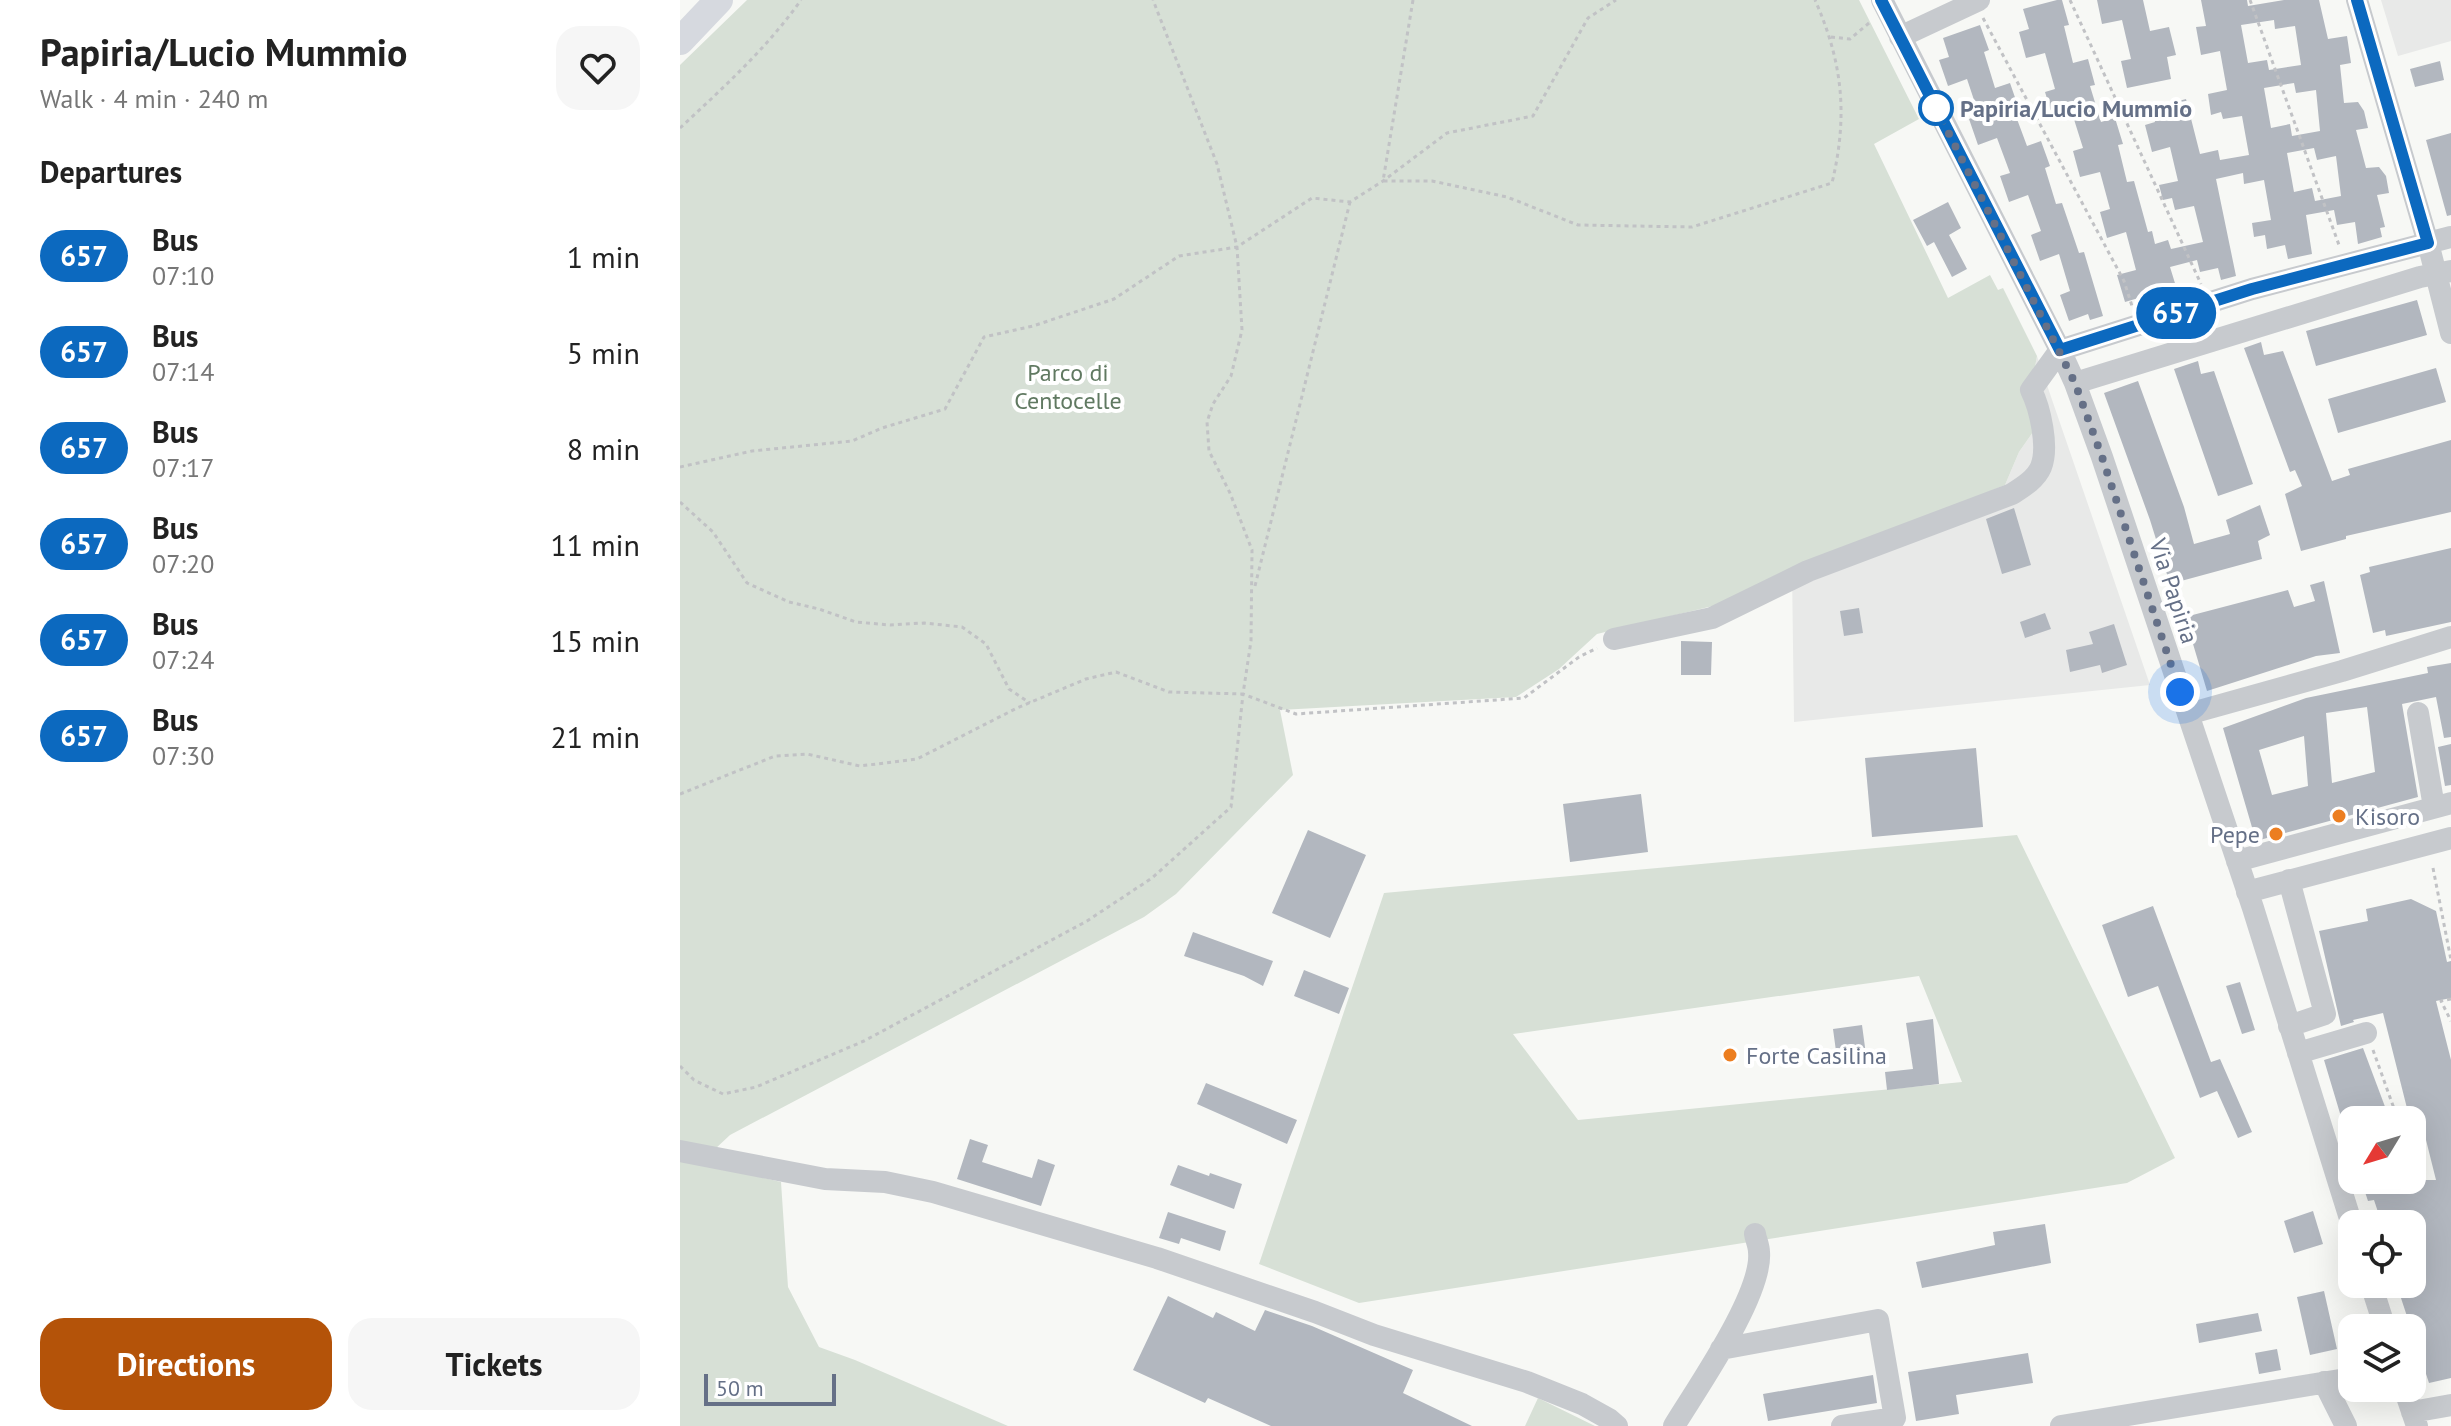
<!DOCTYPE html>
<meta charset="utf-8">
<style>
:root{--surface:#fff;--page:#f6f6f6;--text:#222;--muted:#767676;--accent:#b45309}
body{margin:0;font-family:"PT Sans",sans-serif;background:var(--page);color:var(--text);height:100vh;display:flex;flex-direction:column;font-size:30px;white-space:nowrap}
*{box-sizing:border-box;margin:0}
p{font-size:26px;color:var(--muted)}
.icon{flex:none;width:44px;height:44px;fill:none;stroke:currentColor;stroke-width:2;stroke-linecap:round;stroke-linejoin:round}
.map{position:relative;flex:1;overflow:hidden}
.details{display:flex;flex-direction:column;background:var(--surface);width:680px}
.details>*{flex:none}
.badge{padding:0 16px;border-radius:26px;font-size:28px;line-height:52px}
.needle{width:52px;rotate:232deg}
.tools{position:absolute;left:1658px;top:1106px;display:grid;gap:16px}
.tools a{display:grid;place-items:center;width:88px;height:88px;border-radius:16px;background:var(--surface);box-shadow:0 8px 32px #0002;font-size:40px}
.scale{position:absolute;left:24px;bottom:20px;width:132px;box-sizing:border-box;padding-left:8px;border:4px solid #657087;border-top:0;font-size:22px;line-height:28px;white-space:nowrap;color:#657087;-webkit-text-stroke:6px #fff;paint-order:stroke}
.you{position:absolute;width:40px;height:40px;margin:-20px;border:6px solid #fff;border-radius:50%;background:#1a73e8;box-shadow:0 0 0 12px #1a73e833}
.map>.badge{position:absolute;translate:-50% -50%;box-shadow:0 0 0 4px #fff}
h2{padding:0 40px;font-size:30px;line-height:72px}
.round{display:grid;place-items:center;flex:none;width:84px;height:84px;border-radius:24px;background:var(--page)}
.overview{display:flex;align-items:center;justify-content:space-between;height:136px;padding:0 40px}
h1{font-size:38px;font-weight:800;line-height:60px}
.button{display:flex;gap:16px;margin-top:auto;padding:16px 40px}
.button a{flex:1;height:92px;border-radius:24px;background:var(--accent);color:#fff;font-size:32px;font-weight:800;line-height:92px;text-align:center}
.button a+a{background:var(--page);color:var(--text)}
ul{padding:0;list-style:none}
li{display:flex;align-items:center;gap:24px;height:96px;padding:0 40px}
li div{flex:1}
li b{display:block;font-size:30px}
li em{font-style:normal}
li .badge{min-width:88px;font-weight:700;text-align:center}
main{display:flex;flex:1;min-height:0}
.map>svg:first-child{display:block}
.built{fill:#e8e9e8}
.green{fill:#d7e0d6;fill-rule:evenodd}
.building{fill:#b2b7bf;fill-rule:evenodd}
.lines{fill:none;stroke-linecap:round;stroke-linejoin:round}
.path{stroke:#c1c2c5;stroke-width:3;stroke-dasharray:4 4;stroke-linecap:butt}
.minor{stroke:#c7cace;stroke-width:22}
.major{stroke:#d6d9df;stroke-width:28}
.line-casing{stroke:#fff;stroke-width:18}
.line{stroke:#0c69bf;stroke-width:12}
.walk{stroke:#657087;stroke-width:8;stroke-dasharray:0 14.4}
.stop-dot{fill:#fff;stroke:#0c69bf;stroke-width:4}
.poi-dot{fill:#ec7e20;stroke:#fff;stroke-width:3}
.labels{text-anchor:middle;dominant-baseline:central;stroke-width:8;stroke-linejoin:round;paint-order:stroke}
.stop-label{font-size:24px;font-weight:bold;fill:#657087;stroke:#fff;text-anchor:start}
.park-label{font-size:24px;fill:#607961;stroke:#fff}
.street-label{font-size:24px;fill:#657087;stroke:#fff}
.poi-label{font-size:24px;fill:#657087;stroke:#fff;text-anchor:start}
</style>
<main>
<section class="details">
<div class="overview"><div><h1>Papiria/Lucio Mummio</h1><p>Walk · 4 min · 240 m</p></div><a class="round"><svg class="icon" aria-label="heart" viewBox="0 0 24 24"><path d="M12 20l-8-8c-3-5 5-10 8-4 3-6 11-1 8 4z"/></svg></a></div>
<h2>Departures</h2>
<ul>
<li><span class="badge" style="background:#0c69bf;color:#fff">657</span><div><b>Bus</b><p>07:10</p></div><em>1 min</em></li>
<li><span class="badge" style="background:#0c69bf;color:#fff">657</span><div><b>Bus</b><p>07:14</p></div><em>5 min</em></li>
<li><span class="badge" style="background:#0c69bf;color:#fff">657</span><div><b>Bus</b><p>07:17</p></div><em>8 min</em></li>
<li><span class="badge" style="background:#0c69bf;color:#fff">657</span><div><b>Bus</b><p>07:20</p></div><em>11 min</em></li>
<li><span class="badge" style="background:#0c69bf;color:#fff">657</span><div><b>Bus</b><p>07:24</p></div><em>15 min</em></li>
<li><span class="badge" style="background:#0c69bf;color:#fff">657</span><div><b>Bus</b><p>07:30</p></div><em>21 min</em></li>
</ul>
<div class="button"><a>Directions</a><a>Tickets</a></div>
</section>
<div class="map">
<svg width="1771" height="1426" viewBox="0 0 1771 1426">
<rect width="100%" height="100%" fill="#f7f8f5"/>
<path class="built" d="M1701 0H1771V41L1718 56Z
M1357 356 1470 685 1114 722 1112 570 1325 485 1339 452 1353 432 1351 390Z"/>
<path class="green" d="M67 0H1179L1239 119 1194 144 1268 298 1310 275 1318 290 1323 288 1357 356 1351 390 1353 432 1339 452 1325 485 1041 604 917 634 879 669 836 697 600 710 613 775 496 894 464 917 50 1135 34 1150 0 1143V65Z
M1337 835 1495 1158 1447 1183 679 1303 579 1264 704 893ZM1239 976 1282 1082 898 1120 833 1034Z
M0 1158 101 1182 108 1287 139 1347 175 1360 328 1426H0Z
M858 1398 915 1426H845Z"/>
<path class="building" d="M1377 0H1382L1389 25 1384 26 1393 63 1408 59 1415 85 1410 86 1421 122 1435 118 1443 144 1438 145 1447 182 1454 181 1468 232 1472 231 1475 244 1488 240 1491 249 1523 242 1514 206 1495 210 1492 198 1483 200 1479 185 1498 181 1490 147 1472 152 1465 125 1475 122 1472 108 1506 99 1520 154 1538 150 1540 160 1569 155 1562 116 1543 119 1541 112 1531 115 1528 94 1547 90 1540 51 1521 55 1516 27 1526 26 1521 0H1567L1568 6 1604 0H1639L1648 39 1667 36 1671 63 1660 65 1664 103 1678 102 1684 111 1688 128 1676 130 1686 168 1699 167 1706 176 1709 193 1697 195 1705 227 1700 228 1702 237 1678 244 1675 222 1657 225 1654 210 1626 215 1632 254 1608 259 1605 245 1587 249 1585 235 1574 237 1572 223 1591 220 1584 180 1564 184 1563 173 1536 179 1556 276 1541 280 1538 268 1520 272 1517 260 1490 267 1498 293 1474 300 1472 294 1445 302 1437 275 1456 270 1446 232 1427 238 1420 212 1430 209 1420 172 1400 177 1393 151 1403 148 1392 113 1373 118 1365 92 1375 89 1365 53 1346 58 1339 32 1349 29 1343 9ZM1594 20 1595 29 1615 26 1621 65 1589 70 1587 60 1568 63 1561 25ZM1614 83 1616 93 1636 90 1640 131 1612 136 1610 124 1591 128 1584 88ZM1634 148 1637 160 1656 156 1661 196 1635 201 1632 188 1614 192 1607 153Z
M1417 0H1463L1470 31 1489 27 1496 55 1487 57 1491 79 1447 88 1441 61 1451 59 1442 20 1422 24Z
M1300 25 1309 50 1304 52 1315 88 1330 83 1339 109 1334 111 1347 146 1361 141 1370 166 1365 168 1376 204 1382 203 1399 253 1404 252 1423 316 1410 320 1408 314 1389 321 1380 295 1390 291 1379 254 1360 261 1351 235 1361 231 1348 195 1329 202 1320 176 1330 173 1317 138 1298 145 1289 119 1299 115 1287 79 1268 86 1259 60 1269 57 1263 38Z
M1760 61 1764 80 1735 87 1730 69Z
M1771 133V215L1767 216 1746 140Z
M1268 202 1281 228 1269 235 1287 269 1272 277 1254 242 1247 246 1233 220Z
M1737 300 1747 335 1636 366 1626 331Z
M1581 342 1584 355 1603 351 1652 481 1670 475 1668 469 1771 440V512L1666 536V539L1621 551 1605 494 1622 486 1615 470 1610 472 1564 348Z
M1518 361 1521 374 1534 371 1573 484 1538 496 1494 369Z
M1756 368 1766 402 1658 433 1648 399Z
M1458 381 1504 507 1514 544 1550 534 1546 520 1580 505 1590 535 1578 541 1582 559 1490 584 1470 520 1424 393Z
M1334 508 1351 565 1322 574 1306 519Z
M1771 548V622L1706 636 1705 630 1693 633 1680 575 1690 572 1689 567Z
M1644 581 1660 653 1636 656 1527 691 1505 617 1608 590 1614 607 1635 601 1630 585Z
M1179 608 1183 633 1164 636 1160 611Z
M1365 613 1371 629 1345 638 1340 622Z
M1434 624 1447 665 1422 673 1420 665 1390 672 1386 650 1413 644 1409 632Z
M1001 641 1032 642 1031 675H1001Z
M1771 663V737L1764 738 1756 697 1722 704 1738 797 1576 841 1543 728 1626 698 1748 673 1747 667ZM1687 707 1695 772 1652 783 1646 713ZM1624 736 1628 786 1592 795 1579 750Z
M1771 744V785L1765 786 1758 747Z
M1296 748 1303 827 1192 837 1185 758Z
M961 794 968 852 890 862 883 804Z
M628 830 686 855 650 938 592 913Z
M1731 899 1756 911 1767 962 1771 961V998L1756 1001 1771 1060V1378L1749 1383 1718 1289 1732 1284V1224H1702L1694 1200 1688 1201 1684 1189 1711 1180H1756L1746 1140 1735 1143 1732 1120H1730L1703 1013 1673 1020 1674 1022 1661 1026 1639 931 1688 921 1686 909Z
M1473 906 1531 1062 1540 1059 1572 1132 1558 1138 1537 1091 1520 1098 1478 986 1448 997 1422 925Z
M513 932 593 961 583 986 564 976 504 956Z
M624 970 669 988 659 1014 614 996Z
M1560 982 1575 1030 1562 1034 1546 986Z
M1253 1019 1259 1084 1207 1090 1205 1072 1233 1069 1226 1023Z
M1182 1025 1187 1062 1158 1066 1153 1029Z
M1683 1048 1710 1120H1662L1644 1060Z
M526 1083 617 1120 607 1144 517 1104Z
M290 1139 308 1145 302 1162 352 1178 358 1159 375 1165 361 1206 277 1179Z
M498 1165 529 1176 530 1173 562 1184 554 1209 490 1185Z
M1633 1211 1643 1244 1614 1253 1604 1221Z
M488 1212 546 1231 540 1251 501 1238 499 1244 479 1238Z
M1365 1224 1371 1263 1242 1288 1236 1262 1315 1245 1313 1232Z
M1644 1291 1657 1349 1630 1355 1617 1297Z
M488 1296 533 1318 536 1312 575 1331 585 1310 632 1326 733 1370 723 1393 792 1426H591L528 1398 525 1403 453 1370Z
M1578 1313 1582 1331 1519 1343 1516 1324Z
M1597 1349 1601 1370 1579 1374 1575 1353Z
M1348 1353 1353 1383 1276 1395 1279 1414 1236 1421 1228 1372Z
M1193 1375 1197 1403 1088 1421 1083 1394Z"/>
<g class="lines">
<path class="path" d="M733 0 703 181H752L827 197 898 225 1012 227 1152 183C1168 116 1163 63 1135 0
M1390 0 1521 284
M1570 0 1659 245
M1303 18 1444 281 1452 306
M1151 37 1170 39 1189 23
M0 128C43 88 87 48 121 0
M0 467 72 451 172 441 202 428 265 409 304 337 353 326 434 299 499 256 557 247 632 198 670 202 703 181 767 133 853 116 908 18 936 0
M0 502 33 532 67 583 109 602 139 609 176 622 210 625 244 623 282 627 306 644 329 689 350 703
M575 586 670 202
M0 794 95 756 127 754 180 766 237 759 337 708 406 679 436 672 489 692 563 694 571 641 572 550 550 493 529 451 527 422 533 404 551 376 562 330 557 247 537 164 473 0
M1753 868 1771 960
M1771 999 1761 1001 1771 1021
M1693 1050 1716 1114
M0 1066 14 1080 43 1094 76 1087 184 1041 407 921 472 878 551 807 563 694 616 714 844 698 899 657 917 648"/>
<path class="minor" d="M1202 0 1380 350 1395 383 1422 457 1573 908 1672 1225
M1677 0 1748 243 1771 333
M1220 37 1299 0
M1380 350 1572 289 1771 237
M1395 383 1740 277 1771 271
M934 639 1032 618 1128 571 1332 494C1343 487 1356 479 1361 467 1369 447 1360 408 1351 390L1380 350
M1738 713 1754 807
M1508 714 1662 671 1771 637
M1557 861 1771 803
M1609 880 1645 1014 1609 1026
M1567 892 1771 838
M1618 1053 1686 1033
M0 1151 145 1179 205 1182 253 1192 477 1258 635 1312 694 1335 847 1382 902 1404 929 1419 937 1426
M1691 1284 1705 1328
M1041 1349 1198 1320 1215 1418 1162 1426
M1644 1382 1666 1426
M1724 1388 1737 1426
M1732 1412 1771 1405
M994 1426C1017 1388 1083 1294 1079 1252 1079 1246 1076 1240 1075 1234
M1381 1426 1672 1378"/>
<path class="major" d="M0 41 39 0"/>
</g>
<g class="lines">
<g class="line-casing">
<path id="line" d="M1201 0 1380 350 1572 289 1748 243 1677 0"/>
</g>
<use href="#line" class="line"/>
<path class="walk" d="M1256 108 1395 383 1422 457 1500 692"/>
</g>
<circle class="stop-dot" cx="1256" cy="108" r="16"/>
<g class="poi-dot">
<circle cx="1659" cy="816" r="8"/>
<circle cx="1596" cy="834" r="8"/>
<circle cx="1050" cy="1055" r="8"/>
</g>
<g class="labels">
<g class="stop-label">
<text x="1280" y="108">Papiria/Lucio Mummio</text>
</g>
<g class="park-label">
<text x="388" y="372">Parco di<tspan x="388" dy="28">Centocelle</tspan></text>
</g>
<g class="street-label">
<text transform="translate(1494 591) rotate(72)">Via Papiria</text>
</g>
<g class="poi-label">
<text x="1675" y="816">Kisoro</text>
<text x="1580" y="834" text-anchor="end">Pepe</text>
<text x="1066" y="1055">Forte Casilina</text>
</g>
</g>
</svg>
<div class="tools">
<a><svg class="needle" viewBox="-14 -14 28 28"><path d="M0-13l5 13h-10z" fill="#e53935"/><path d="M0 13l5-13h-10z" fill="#767676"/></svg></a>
<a><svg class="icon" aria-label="locate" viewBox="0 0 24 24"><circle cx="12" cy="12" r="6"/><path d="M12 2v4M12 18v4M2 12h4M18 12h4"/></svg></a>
<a><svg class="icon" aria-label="layers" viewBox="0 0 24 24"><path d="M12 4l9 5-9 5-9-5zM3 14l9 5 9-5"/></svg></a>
</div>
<div class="scale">50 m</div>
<div class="you" style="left:1500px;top:692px"></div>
<b class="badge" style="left:1496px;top:313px;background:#0c69bf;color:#fff">657</b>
</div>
</main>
